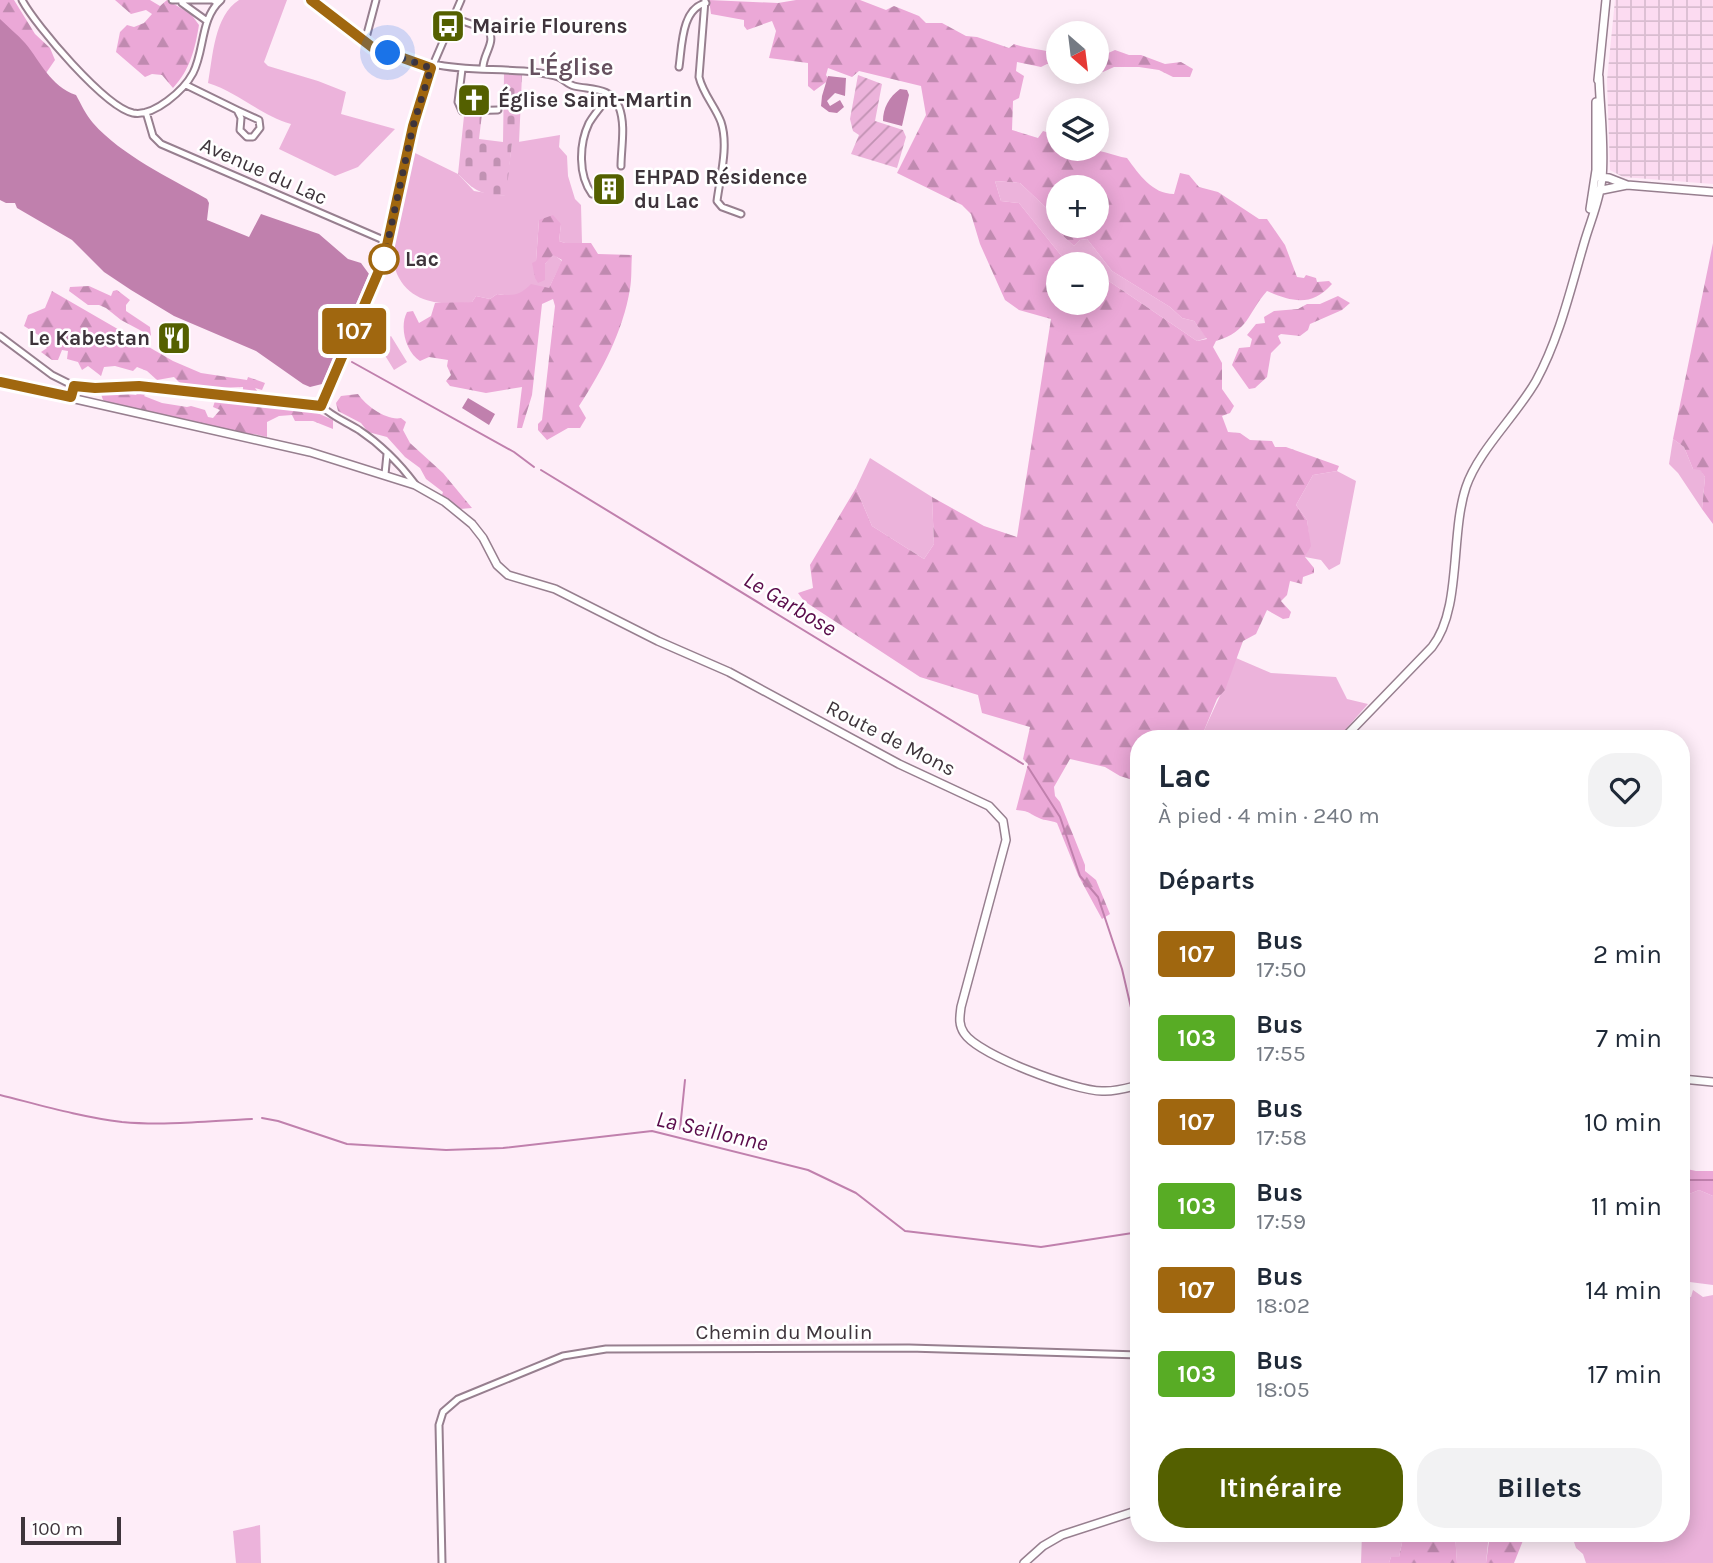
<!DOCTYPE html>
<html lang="fr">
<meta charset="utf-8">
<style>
:root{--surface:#fff;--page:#f2f2f3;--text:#1f2937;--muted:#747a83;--accent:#546000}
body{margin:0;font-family:Karla,sans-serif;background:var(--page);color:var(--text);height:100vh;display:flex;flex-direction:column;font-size:26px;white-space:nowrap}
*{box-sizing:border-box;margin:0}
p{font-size:23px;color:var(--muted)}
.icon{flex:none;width:38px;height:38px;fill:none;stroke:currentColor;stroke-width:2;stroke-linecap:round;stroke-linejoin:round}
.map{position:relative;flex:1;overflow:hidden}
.side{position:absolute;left:1130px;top:730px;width:560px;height:812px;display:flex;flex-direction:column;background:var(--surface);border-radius:28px;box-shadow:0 4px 18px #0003}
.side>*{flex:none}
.badge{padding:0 14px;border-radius:5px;font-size:24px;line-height:46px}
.needle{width:46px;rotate:152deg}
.controls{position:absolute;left:1046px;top:21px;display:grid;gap:14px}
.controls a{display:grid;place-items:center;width:63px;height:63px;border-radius:50%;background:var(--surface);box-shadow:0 4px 18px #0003;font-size:35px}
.scale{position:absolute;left:21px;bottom:18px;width:100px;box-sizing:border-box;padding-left:7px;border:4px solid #3e343b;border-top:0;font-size:19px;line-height:24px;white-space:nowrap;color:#3e343b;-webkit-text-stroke:5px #fff;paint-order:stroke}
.you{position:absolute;width:35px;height:35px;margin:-18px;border:5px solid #fff;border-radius:50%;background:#1a73e8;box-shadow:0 0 0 10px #1a73e833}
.map>.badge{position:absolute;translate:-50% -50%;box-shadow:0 0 0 4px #fff}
h2{padding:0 28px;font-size:26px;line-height:63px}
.round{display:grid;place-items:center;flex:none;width:74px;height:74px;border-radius:28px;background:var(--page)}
.head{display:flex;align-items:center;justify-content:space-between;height:119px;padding:0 28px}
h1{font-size:33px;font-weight:700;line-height:52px}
.action{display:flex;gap:14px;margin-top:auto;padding:14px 28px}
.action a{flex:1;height:80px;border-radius:28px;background:var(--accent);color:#fff;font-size:28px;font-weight:700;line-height:80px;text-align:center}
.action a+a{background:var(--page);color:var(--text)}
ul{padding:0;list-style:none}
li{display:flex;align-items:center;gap:21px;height:84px;padding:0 28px}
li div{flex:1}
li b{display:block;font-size:26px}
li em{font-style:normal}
li .badge{min-width:77px;font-weight:700;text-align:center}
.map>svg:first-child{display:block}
.industrial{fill:url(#industrial-grid)}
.grass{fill:#ecb3db}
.forest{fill:url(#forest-firs);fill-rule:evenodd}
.cemetery{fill:url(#cemetery-stones)}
.garden{fill:url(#garden-furrows)}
.water{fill:#c080ad}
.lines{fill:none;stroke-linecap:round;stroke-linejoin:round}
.stream{stroke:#c080ad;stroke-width:2}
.minor-casing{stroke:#977f8f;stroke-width:9}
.tertiary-casing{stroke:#977f8f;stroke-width:10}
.minor{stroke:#fff;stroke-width:5}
.tertiary{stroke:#fff;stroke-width:7}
.line-casing{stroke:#fff;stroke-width:16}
.line{stroke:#a0670f;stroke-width:10}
.walk{stroke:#3e343b;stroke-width:7;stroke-dasharray:0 12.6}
.stop-dot{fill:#fff;stroke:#a0670f;stroke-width:3.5}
.labels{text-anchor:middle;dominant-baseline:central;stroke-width:5;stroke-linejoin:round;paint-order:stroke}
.poi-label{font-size:21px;font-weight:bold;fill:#3e343b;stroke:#fff;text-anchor:start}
.street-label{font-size:21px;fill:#3e343b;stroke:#fff}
.stop-label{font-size:21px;font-weight:bold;fill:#3e343b;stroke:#fff;text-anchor:start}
.water-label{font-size:23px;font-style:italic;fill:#5a0c4b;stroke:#fff}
.quarter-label{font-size:24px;font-weight:bold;fill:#66505f;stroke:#fff}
</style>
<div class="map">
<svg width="1713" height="1563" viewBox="0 0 1713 1563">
<defs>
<pattern id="industrial-grid" width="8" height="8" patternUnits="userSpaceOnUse" patternTransform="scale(1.75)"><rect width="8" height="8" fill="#fcdbf1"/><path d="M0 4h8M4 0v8" fill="none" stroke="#d9bdd0"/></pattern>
<pattern id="forest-firs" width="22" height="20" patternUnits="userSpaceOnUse" patternTransform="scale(1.75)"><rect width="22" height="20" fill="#eba8d7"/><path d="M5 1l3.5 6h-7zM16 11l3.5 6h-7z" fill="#c08ab0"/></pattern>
<pattern id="cemetery-stones" width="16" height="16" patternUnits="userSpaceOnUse" patternTransform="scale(1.75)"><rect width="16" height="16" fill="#ecb3db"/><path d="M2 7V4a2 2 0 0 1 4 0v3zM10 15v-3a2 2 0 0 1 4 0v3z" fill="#c192b3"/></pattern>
<pattern id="garden-furrows" width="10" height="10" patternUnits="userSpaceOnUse" patternTransform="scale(1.75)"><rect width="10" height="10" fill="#ecb3db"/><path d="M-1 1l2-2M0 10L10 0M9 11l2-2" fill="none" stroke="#c192b3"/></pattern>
</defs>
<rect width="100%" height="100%" fill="#feedf8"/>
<path class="industrial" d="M1615 0H1713V184L1623 177 1610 170 1607 80Z"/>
<path class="grass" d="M239 0H287L264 62 268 66 318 81 346 92 341 114 395 129 358 167 335 176 279 149 291 124C261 116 238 92 208 83 213 56 214 16 239 0Z
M560 135 559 147 567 156 568 176 575 199 581 205 582 243H565L559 241 561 224 539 220 536 261 545 264 553 254 562 261 549 288 512 296 497 294 490 299 476 296 472 302C444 306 410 304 397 274 387 253 408 178 413 152L458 174 474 191 505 196 512 143Z
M995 181 1020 183 1057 218 1061 234 1074 246 1080 240 1087 239 1112 271 1170 307 1182 318 1194 321 1207 338 1197 341 1097 273V264L1064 259 1019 203 1001 201Z
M391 336 407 362 394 370 378 344Z
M1673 439 1684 447 1693 469H1700L1705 477 1702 509 1678 473 1669 464Z
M870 458 932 497 934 544 924 559 872 526 856 488Z
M1337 471 1356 481 1340 564 1329 570 1321 560 1305 557 1310 546 1307 520 1296 505 1313 475Z
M1236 658 1271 673 1336 677 1347 699 1368 704 1338 738H1201C1212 711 1226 686 1236 658Z
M1699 1190 1713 1196V1285L1682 1281V1197Z
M1693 1290 1703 1297 1713 1295V1563H1586L1583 1554 1576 1548 1571 1533H1682V1296L1691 1297Z
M260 1525 261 1563H236L233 1531Z
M1362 1533H1404L1399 1557H1391L1389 1563H1361Z
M1455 1533H1489L1486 1563H1457Z"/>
<path class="forest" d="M0 0H14L35 34 50 48 55 60 44 76 0 24Z
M115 0H150L160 6 167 0 191 14 199 25C195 49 190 70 173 88L162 75 152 74 145 77 116 52 120 32 127 25 134 27 144 23 152 14 146 10 131 14Z
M709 0 778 3 796 0H860L886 10 894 6 919 16 926 23H942L966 36 977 37 1009 48 1014 44C1028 50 1047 48 1059 56V66L1047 64 1041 67 1017 62 1016 71 1024 76 1019 98 1013 101 1012 130 1038 138 1043 131 1059 136V149L1078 152 1081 149C1098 148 1111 155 1127 158 1139 174 1152 194 1174 194L1180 173 1189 175 1199 187 1218 192 1259 219H1267L1285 245 1297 277 1304 278 1306 275 1316 278 1317 282 1329 281 1332 284C1312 307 1292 302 1267 291 1247 314 1249 331 1216 341L1213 347 1222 363V389L1234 406 1230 413 1222 416 1228 432 1240 433 1250 440 1272 441 1275 447H1286L1339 466 1337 471 1313 475 1296 505 1307 520 1311 546 1305 557 1314 568V573L1303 577 1302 584 1290 581 1287 595 1281 601 1291 612 1289 618 1283 619 1267 610 1256 634 1243 641 1225 690 1217 699 1201 738H1139V782L1120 776 1105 767 1070 759 1054 787 1055 796 1060 802 1085 865V871L1096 880 1110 914 1102 919 1078 875 1057 823C1051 820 1045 821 1039 818 1028 813 1030 811 1016 810L1028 764 1023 759 1030 727 982 713 978 695 920 677 804 601 798 593 813 588 810 565 856 488 872 526 924 559 934 544 932 497 984 526 1017 537 1051 319 1019 310 1005 300 980 244 971 214 962 205 897 173 926 115 921 86 859 71 852 77 828 68 826 75 829 80 814 91 808 86V63L769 58 776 31 772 21 747 30 744 26V20L711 14ZM995 181 1020 183 1057 218 1059 225V187H1097V226H1059L1061 234 1074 246 1080 240 1087 239 1112 271 1170 307 1182 318 1194 321 1207 339 1197 341 1097 273V303H1059V264H1087L1081 260 1064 259 1019 203 1001 201Z
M1115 50 1129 55H1141L1165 64 1181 62 1193 69 1190 77H1173L1159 70 1139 67H1114L1103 72 1097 69V58Z
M553 215 561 224 559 241 565 243H591L598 254 632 255C631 266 632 278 630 289 623 331 602 371 579 406L586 418 580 428H568L547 440 538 430V424L542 420 555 306 553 299 542 304 532 395 522 428H517L522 387 486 393 450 386 446 381 451 375 447 366 448 360 429 357 420 361C406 352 399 327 407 312L413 311 419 323 431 316 435 303 472 302 476 296 490 299 497 294C513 296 519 296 531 284L549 288 562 260 553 255 545 264V280L538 283 535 278 532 263 536 261 539 220Z
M1713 243V524L1702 509 1705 477 1700 470 1693 469 1684 447 1673 439Z
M89 286 111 296 113 291 117 290 130 300 126 305V311L150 327 151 336 121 320 106 308 99 305H88L69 291 70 287Z
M52 291 173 361 201 373 247 380 248 377 265 383 262 390 255 388 260 395 243 392V387L218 388 180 383 174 377 157 380 147 371 137 367 133 371 115 366 104 367 101 376 88 366 82 370 78 362 67 359 68 351 62 350 58 360H52L41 352 47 348 38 340 40 336 24 326 28 315 45 308Z
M1338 296 1350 303 1342 310 1310 324 1308 330 1300 336 1281 334 1278 336 1281 343 1271 353 1267 377 1255 388 1249 389 1232 365 1239 348 1250 347 1252 339 1247 335 1256 324 1265 323 1264 317 1274 311 1298 309 1307 304H1320Z
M104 387 111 388 115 392 136 395 140 390 148 391 144 396 162 403 187 407 191 406 205 410 208 417 213 418 220 410 213 407 216 398 267 408 275 406 286 410 293 407 315 412 333 420V429L313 421H295L292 415 279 416 267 422V437L254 434 243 436 114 406 103 400 100 391Z
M358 394C366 406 387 421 401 418L406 422 403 430 410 443 443 473 472 508 460 509 442 495 443 492 426 479 420 468 405 457 387 437 368 432 361 423 338 411 336 403 341 396Z
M1682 1168 1696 1171H1713V1196L1699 1190 1682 1197Z
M1404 1533H1455L1457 1563H1389L1391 1557H1399Z
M1490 1533H1526L1514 1563H1486Z"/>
<path class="cemetery" d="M504 74 522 75 519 143H512L506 196C481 195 475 191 458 174L464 116 482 114 479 139 503 142Z"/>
<path class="garden" d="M858 75 882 84 875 121 903 130 906 137 897 168 851 154 859 135 853 131 850 119Z"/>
<path class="water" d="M0 19C8 27 17 34 25 43 41 62 50 86 76 95 81 104 86 115 93 123 121 155 170 178 207 199L209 203 207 220 249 237 261 214 319 234 348 259 361 263 369 274 322 384 310 387 303 384 256 351 174 316 131 290 104 272 72 240 17 208 15 203H6L0 200Z
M828 76 846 78 845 96 835 93 827 101 830 106 840 100 844 107 837 113 829 112 821 106 822 96Z
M900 89 907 90 909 95 902 126 883 121C883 108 889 97 900 89Z
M468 398 495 414 489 425 462 408Z"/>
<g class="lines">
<path class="stream" d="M352 362 514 452 534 467
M541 470 1023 764
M1028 767 1060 817 1080 876 1098 897 1122 969 1139 1042
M0 1095C40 1105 81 1117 122 1122 165 1126 209 1121 252 1119
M262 1118 278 1121 347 1144 446 1150 503 1148 652 1131 808 1170 856 1193 905 1231 1041 1247 1139 1232
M680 1129 685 1080
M1682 1180H1713"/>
<g class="minor-casing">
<path id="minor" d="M22 0C36 26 105 107 133 113 154 117 184 90 193 73 205 50 200 18 221 0
M172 0H213L217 3
M311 0 372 47 431 68
M705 0 699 77C703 94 715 106 721 122 729 146 720 177 717 201L722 207 741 214
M182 3 207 21
M454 18 488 30C497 42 482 55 483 69
M362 40 367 34 376 0
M433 64C473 73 515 66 555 76 563 77 566 84 574 86 591 90 612 87 619 107 626 125 621 148 621 166
M679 67C682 48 681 8 706 3
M462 69 458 102 462 111 498 110
M186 85 237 110 241 118 240 130 247 137H253L260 128 259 120 237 110
M146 112 153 136 161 144 388 242
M592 194C578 175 579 144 589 123 595 113 603 104 610 95
M0 336 52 375 74 386
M71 397 74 386 95 388 139 386 321 406
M321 406 380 270 417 111 430 72 461 0
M321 406C333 417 346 422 359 430 380 444 400 464 415 484
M385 474 387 454
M442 1563 439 1425 443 1412 458 1399 563 1356 606 1349 909 1348 1139 1355"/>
</g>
<g class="tertiary-casing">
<path id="tertiary" d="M1598 80 1606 0
M1600 177 1609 178 1627 185 1713 192
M1597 191 1627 185
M1590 209 1596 170V102
M0 382 310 452 415 485 445 502 472 524 483 538 497 565 508 575 555 589 658 641 729 672 899 764 989 806 1003 821 1006 840 961 1007C960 1016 958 1024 964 1033 978 1055 1075 1091 1102 1091 1115 1092 1127 1088 1139 1085
M1344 738 1432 647C1462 609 1450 535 1466 487 1478 451 1516 416 1536 381 1560 337 1571 287 1585 240 1591 220 1600 199 1602 178 1605 145 1600 110 1599 77
M1682 1079 1713 1082
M1024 1563 1043 1546 1062 1535 1139 1510"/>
</g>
<use href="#minor" class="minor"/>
<use href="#tertiary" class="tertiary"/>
</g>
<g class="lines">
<g class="line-casing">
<path id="line" d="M0 382 71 397 74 386 95 388 139 386 321 406 384 259 413 126 431 68 372 47 311 0"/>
</g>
<use href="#line" class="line"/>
<path class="walk" d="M384 259 413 126 431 68 388 53"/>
</g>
<defs>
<g id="bus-square" transform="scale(1.75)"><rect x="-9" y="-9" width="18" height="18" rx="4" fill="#546000" stroke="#fff"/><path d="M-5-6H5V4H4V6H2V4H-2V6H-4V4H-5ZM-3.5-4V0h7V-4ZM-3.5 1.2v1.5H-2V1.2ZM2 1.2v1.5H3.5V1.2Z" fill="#fff"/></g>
<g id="church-square" transform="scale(1.75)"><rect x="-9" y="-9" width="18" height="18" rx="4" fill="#546000" stroke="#fff"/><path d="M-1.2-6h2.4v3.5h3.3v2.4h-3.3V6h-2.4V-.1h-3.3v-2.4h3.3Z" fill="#fff"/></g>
<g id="building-square" transform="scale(1.75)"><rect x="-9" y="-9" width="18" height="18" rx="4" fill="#546000" stroke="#fff"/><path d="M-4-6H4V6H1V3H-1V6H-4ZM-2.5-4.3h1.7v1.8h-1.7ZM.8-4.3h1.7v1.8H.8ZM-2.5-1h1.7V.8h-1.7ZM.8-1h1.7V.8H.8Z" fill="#fff"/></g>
<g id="restaurant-square" transform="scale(1.75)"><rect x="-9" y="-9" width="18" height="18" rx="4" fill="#546000" stroke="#fff"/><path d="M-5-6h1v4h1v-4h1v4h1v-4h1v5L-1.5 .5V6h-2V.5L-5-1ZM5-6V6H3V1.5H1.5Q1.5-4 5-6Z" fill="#fff"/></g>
</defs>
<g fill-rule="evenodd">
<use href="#bus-square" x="448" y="26"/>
<use href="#church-square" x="474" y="100"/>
<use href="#building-square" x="609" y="189"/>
<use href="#restaurant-square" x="174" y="338"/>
</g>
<circle class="stop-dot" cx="384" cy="259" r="14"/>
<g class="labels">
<g class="poi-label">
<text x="472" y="26">Mairie Flourens</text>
<text x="498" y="100">Église Saint-Martin</text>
<text x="634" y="177">EHPAD Résidence<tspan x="634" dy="24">du Lac</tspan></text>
<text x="150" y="338" text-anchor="end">Le Kabestan</text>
</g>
<g class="street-label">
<text transform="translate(264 171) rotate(24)">Avenue du Lac</text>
<text transform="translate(891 738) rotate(27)">Route de Mons</text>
<text x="784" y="1332">Chemin du Moulin</text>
</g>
<g class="stop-label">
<text x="405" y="259">Lac</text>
</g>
<g class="water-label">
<text transform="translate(790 604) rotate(31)">Le Garbose</text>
<text transform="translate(712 1131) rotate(13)">La Seillonne</text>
</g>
<g class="quarter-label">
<text x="571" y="67">L'Église</text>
</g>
</g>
</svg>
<div class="controls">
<a><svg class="needle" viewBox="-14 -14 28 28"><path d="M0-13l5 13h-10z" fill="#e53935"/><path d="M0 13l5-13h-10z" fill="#747a83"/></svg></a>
<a><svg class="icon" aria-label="layers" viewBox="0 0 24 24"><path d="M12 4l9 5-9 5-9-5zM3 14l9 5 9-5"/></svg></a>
<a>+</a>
<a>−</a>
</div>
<div class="scale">100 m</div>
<div class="you" style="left:388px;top:53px"></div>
<b class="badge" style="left:354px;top:331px;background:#a0670f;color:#fff">107</b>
<section class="side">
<div class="head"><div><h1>Lac</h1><p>À pied · 4 min · 240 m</p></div><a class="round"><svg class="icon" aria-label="heart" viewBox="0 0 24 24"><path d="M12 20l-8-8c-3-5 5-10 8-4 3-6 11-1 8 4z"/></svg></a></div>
<h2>Départs</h2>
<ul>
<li><span class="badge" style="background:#a0670f;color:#fff">107</span><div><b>Bus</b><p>17:50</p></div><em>2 min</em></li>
<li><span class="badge" style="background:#58ac25;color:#fff">103</span><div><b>Bus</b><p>17:55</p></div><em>7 min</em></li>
<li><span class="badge" style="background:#a0670f;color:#fff">107</span><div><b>Bus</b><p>17:58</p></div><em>10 min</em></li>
<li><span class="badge" style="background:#58ac25;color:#fff">103</span><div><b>Bus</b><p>17:59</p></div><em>11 min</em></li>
<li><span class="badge" style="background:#a0670f;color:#fff">107</span><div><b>Bus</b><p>18:02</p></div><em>14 min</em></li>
<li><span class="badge" style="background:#58ac25;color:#fff">103</span><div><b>Bus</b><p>18:05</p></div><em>17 min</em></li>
</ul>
<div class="action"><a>Itinéraire</a><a>Billets</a></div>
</section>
</div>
